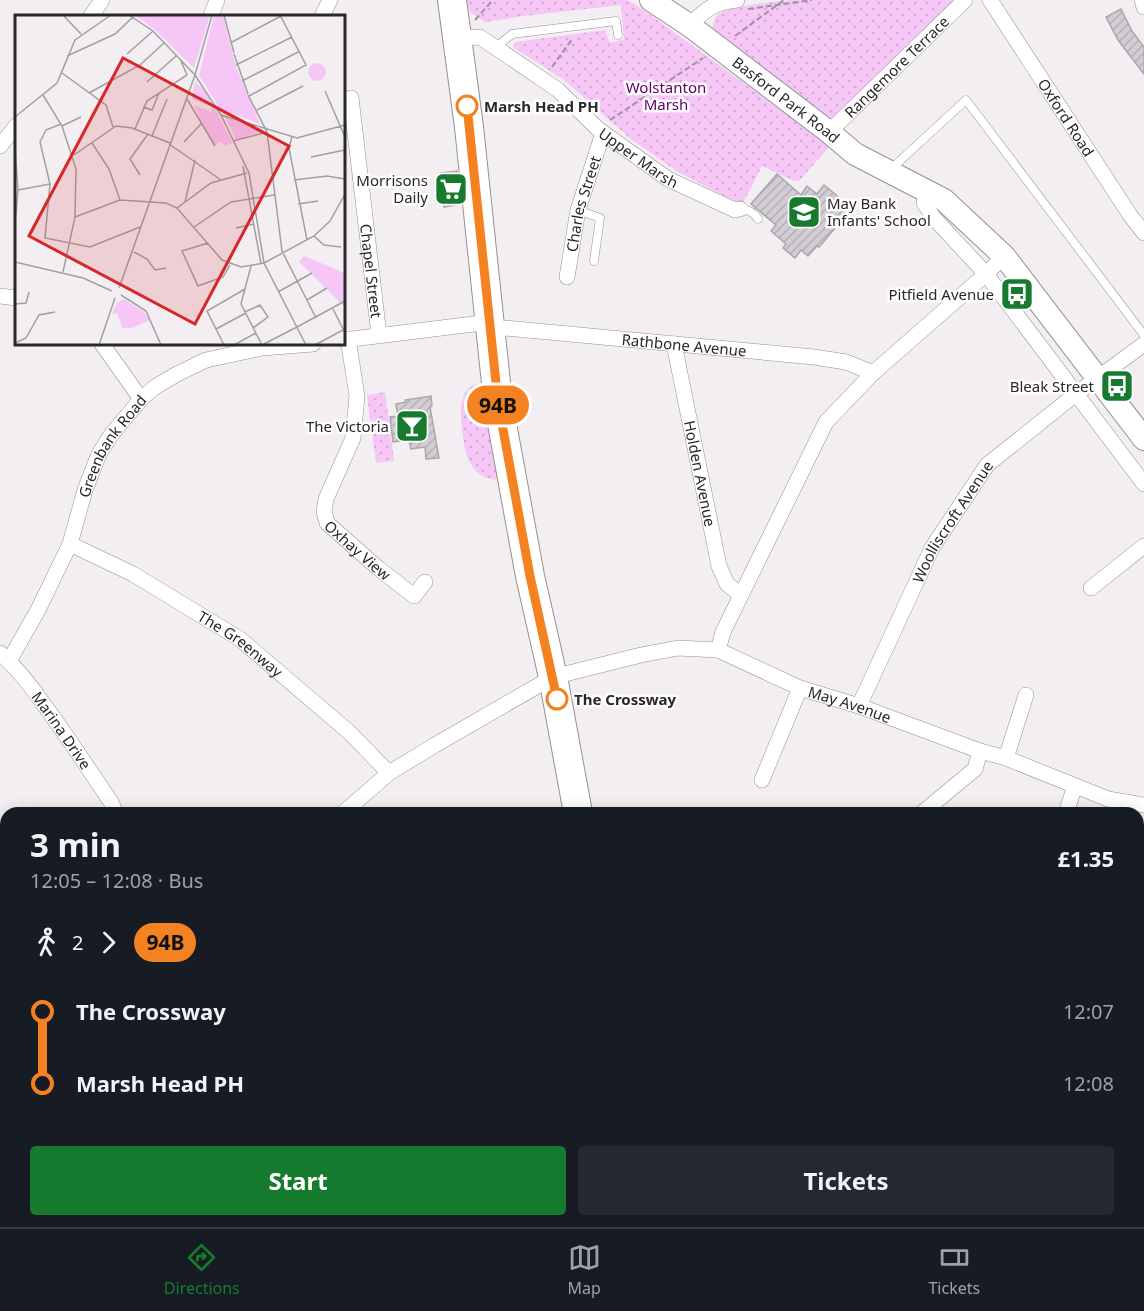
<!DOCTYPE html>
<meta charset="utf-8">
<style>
:root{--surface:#171b24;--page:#242831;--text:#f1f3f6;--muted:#9ea1a6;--line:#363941;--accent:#167b2e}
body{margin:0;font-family:"Noto Sans",sans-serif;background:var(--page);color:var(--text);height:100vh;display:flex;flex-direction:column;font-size:22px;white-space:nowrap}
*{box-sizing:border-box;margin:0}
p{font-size:20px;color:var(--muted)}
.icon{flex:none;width:33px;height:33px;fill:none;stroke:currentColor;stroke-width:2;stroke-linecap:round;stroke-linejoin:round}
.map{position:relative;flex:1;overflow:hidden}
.sheet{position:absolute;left:0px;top:807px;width:1144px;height:420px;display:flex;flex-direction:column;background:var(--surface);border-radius:18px 18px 0 0;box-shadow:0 3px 15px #0003}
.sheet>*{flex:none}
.badge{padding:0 12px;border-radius:20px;font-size:21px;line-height:39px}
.map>.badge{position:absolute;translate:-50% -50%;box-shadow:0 0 0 3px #fff}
.legs{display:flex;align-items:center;gap:9px;height:66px;padding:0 30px;font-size:20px}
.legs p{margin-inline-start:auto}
.overview{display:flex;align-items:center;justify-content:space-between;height:102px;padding:0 30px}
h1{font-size:33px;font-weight:700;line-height:45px}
.primary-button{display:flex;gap:12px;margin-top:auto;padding:12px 30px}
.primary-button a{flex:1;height:69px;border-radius:6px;background:var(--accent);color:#fff;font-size:24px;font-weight:700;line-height:69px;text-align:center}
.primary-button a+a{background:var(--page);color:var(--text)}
ul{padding:0 30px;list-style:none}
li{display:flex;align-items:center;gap:21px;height:72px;font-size:22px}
li i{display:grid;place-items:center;width:9px;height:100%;margin:0 8px;background:currentColor}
li i::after{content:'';width:15px;height:15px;margin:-8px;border:4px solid;border-radius:50%;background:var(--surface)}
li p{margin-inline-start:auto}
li:first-child i{background:linear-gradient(#0000 50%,currentColor 0)}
li:last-child i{background:linear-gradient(currentColor 50%,#0000 0)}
.tab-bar{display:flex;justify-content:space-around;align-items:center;height:84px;border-top:2px solid var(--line);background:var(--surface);font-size:16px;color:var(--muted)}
.tab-bar a{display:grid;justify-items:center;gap:3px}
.tab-bar .current{color:var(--accent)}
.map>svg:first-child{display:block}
.green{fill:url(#green-dots)}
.building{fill:url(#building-hatch);stroke:#aaa6aa;stroke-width:1.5}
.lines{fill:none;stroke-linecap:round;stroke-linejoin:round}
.lane-casing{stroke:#949094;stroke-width:9}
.street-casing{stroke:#949094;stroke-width:16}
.secondary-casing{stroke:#949094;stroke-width:24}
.highway-casing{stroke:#949094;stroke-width:30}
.path{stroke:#999598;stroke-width:2;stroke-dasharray:6 3;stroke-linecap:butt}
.lane{stroke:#fff;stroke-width:8}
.street{stroke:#fff;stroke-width:15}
.secondary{stroke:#fff;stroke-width:22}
.highway{stroke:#fff;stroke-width:28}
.line-1-casing{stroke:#fff;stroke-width:14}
.line-1{stroke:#f58220;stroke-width:9}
.stop-1-dot{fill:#fff;stroke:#f58220;stroke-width:3}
.labels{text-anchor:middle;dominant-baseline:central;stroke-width:5;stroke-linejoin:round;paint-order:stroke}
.street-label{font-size:15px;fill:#292829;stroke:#fffcff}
.park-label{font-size:15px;fill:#5f0062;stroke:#fffcff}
.stop-label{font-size:15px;font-weight:bold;fill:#292829;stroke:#fffcff;text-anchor:start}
.poi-label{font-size:15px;fill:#292829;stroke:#fffcff;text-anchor:end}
.inset-road{fill:none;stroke:#a29fa2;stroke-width:1.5}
.view{fill:#d62828;fill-opacity:0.15;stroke:#d62828;stroke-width:3}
.inset-edge{fill:none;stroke:#292829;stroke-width:3}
</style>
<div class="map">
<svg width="1144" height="1227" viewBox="0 0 1144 1227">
<defs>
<pattern id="green-dots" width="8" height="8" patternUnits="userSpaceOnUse" patternTransform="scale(1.5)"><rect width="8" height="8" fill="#f6c7f6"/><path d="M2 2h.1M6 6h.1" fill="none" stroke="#d3abd3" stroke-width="1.8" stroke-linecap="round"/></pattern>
<pattern id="building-hatch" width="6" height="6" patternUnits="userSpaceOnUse" patternTransform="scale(1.5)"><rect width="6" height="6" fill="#d2cdd2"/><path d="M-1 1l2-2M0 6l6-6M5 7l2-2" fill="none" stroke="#b4b0b4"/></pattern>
</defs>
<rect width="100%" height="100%" fill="#f3eef2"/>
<path class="green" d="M464 0H628L645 11 830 146 799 181H794L762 166 742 205 678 172 631 139 564 80 513 47 515 42 605 30 610 43 624 39 621 5 524 16 485 22 470 12Z
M792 0H956L838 116 827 119 713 34C712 28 713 20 717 16 727 5 776 2 792 0Z
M482 383 497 477 495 480C489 478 482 477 478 473 465 461 464 444 462 429 460 411 458 386 482 383Z
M385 392 394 461 376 463 367 395Z"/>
<path class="building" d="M1121 9 1132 31 1144 47V74L1118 40 1106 17Z
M457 171 461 204 444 207 441 173Z
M777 174 801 195 807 186 817 194 824 185 852 208 819 247 817 246 808 256 801 250 795 258 783 248 786 244 771 231 776 225 751 204Z
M431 396 432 406 430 407 439 458 426 459 425 447 411 449 409 440 393 442 390 417 398 416 396 404 406 402 405 400Z"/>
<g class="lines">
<g class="lane-casing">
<path id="lane" d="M495 48 512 34 616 21 618 35
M891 169 966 100 1144 335
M740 209C748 209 754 213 758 219
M578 210 600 218 594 261
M799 1221V1227"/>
</g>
<g class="street-casing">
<g id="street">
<path id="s1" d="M990 0 1130 215 1144 233"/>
<path d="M1142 0 1144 7"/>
<path d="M91 16 102 0"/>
<path d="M211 16 217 0"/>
<path d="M322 16 330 0"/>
<path d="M689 25C707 9 712 3 737 0"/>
<path id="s2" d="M458 38 480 37 558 90 598 129 668 179 735 210 740 209"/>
<path id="s3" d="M351 98 379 335"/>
<path id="s4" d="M829 132 965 0"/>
<path d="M0 146 16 126"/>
<path d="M926 191 924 203 933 217 986 274 1144 484"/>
<path id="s5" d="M567 277 578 210 603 133"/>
<path d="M0 296 16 298"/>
<path id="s6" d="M491 330 506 328 814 357 846 362 873 373"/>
<path id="s7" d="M348 339 357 396 353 438 326 499 324 511 327 523 378 568 414 596 425 582"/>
<path d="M344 340 490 322"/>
<path d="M102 344 141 399"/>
<path id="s8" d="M674 344 719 566 727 584 741 595"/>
<path id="s9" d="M70 544 133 574 240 639 349 732 389 773"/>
<path d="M1091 588 1144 546"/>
<path d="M718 650 723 632 826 422 873 373 986 274 1004 256"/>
<path id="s10" d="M0 653C17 668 32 687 45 706 68 737 89 770 111 802L116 813"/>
<path id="s11" d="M9 661 38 610 70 544 85 490 99 454 111 435 141 399 155 387 177 374 206 360 262 348 313 344"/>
<path id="s12" d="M859 706 932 548 987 465 1076 394 1144 344"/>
<path d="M1006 758 1026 695"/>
<path d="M762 780 800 688"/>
<path id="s13" d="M343 813 389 773 435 745 553 677 641 655 678 648 718 650 800 688 859 706 980 751 1006 758 1108 799 1144 805"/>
<path d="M922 813 975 769 980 751"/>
<path d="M1066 813 1075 786"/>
<path d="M1138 925 1144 917"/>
<path d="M0 952 6 967"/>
<path d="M262 1221 264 1227"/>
</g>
</g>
<g class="secondary-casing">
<g id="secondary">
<path id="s14" d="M651 0 689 25 829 132 855 154 944 200 1004 256 1144 439"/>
</g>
</g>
<g class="highway-casing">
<path id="highway" d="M452 0 469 127 498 402 530 576 553 677 578 813
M630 1221 631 1227"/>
</g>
<path class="path" d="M748 9 812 0
M475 20 493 0
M735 36 784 0
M552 67 573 38
M610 120 703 58"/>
<use href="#lane" class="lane"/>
<use href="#street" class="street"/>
<use href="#secondary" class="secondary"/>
<use href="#highway" class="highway"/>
</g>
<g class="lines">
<g class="line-1-casing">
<path id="line-1" d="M467 106 498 402 530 576 557 699"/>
</g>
<use href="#line-1" class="line-1"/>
</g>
<defs>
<g id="supermarket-square" transform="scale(1.725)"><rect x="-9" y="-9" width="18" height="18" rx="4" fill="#167b2e" stroke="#fffcff"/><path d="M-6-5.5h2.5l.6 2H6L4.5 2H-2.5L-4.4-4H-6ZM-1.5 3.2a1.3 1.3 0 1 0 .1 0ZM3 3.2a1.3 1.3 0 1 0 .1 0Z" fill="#fff"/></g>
<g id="school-square" transform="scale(1.725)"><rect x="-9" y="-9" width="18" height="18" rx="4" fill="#167b2e" stroke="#fffcff"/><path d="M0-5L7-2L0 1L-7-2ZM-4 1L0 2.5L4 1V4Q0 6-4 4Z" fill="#fff"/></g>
<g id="bus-square" transform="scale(1.725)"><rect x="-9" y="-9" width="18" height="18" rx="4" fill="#167b2e" stroke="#fffcff"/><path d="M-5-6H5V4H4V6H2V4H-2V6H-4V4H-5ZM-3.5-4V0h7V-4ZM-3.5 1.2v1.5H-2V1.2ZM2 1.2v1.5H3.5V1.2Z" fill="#fff"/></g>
<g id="bar-square" transform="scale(1.725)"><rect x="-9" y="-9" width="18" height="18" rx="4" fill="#167b2e" stroke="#fffcff"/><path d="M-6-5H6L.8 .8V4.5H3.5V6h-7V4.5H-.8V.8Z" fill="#fff"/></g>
</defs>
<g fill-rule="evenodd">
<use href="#supermarket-square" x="451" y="189"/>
<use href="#school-square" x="804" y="212"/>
<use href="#bus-square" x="1017" y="294"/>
<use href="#bus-square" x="1117" y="386"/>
<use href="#bar-square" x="412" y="426"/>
</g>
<g class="stop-1-dot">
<circle cx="467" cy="106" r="10"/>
<circle cx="557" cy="699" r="10"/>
</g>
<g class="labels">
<g class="street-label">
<text stroke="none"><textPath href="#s4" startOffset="94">Rangemore Terrace</textPath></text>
<text stroke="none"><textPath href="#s14" startOffset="168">Basford Park Road</textPath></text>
<text stroke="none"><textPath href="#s1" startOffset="140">Oxford Road</textPath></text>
<text stroke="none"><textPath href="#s2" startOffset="222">Upper Marsh</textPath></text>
<text stroke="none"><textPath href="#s5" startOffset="75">Charles Street</textPath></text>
<text stroke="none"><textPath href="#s3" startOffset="174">Chapel Street</textPath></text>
<text stroke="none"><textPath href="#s6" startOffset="194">Rathbone Avenue</textPath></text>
<text stroke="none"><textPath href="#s11" startOffset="240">Greenbank Road</textPath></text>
<text stroke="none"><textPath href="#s8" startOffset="132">Holden Avenue</textPath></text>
<text stroke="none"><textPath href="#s12" startOffset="207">Woolliscroft Avenue</textPath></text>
<text stroke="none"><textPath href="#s7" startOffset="232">Oxhay View</textPath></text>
<text stroke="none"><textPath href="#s9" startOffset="198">The Greenway</textPath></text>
<text stroke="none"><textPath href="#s13" startOffset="562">May Avenue</textPath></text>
<text stroke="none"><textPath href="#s10" startOffset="99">Marina Drive</textPath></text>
</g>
<g class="park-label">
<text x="666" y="87">Wolstanton<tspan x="666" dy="17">Marsh</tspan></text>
</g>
<g class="stop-label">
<text x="484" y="106">Marsh Head PH</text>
<text x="574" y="699">The Crossway</text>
</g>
<g class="poi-label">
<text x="428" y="180">Morrisons<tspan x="428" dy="17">Daily</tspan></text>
<text x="827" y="203" text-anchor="start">May Bank<tspan x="827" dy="17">Infants' School</tspan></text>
<text x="994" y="294">Pitfield Avenue</text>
<text x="1094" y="386">Bleak Street</text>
<text x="389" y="426">The Victoria</text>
</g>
</g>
<g transform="translate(15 15)">
<rect width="330" height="330" fill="#f3eef2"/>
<path d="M120 0H195L179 53 140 15ZM199 0H208L221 52 245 109 205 94 184 60ZM293 57a9 9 0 1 1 18 0a9 9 0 1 1-18 0ZM180 66 191 77 218 128 210 131 206 126 200 130 189 112 179 90 196 97 198 92 177 84ZM210 102 248 114V116L221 125ZM289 241 330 258V292L284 247ZM109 284 129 297 135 305 117 313H107L103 299 97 298 102 288Z" fill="#f6c7f6"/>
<path d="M152 0H159L178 19 164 33 142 11Z" fill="#f6c7f6"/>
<path class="inset-road" d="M48 0 66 19M114 0 138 16 180 60 206 100 234 158 249 248 291 330M209 0 219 38M217 27 266 1M112 39 138 16M219 39 233 79M52 41 100 19 118 2M221 50 277 22M47 58 91 90 98 112M227 66 285 36M132 67 161 41M310 76 330 122M74 78 125 50 149 28M28 80 47 111 61 154 60 202 48 257M233 80 252 117 267 236 301 303M234 81 291 50 265 0M172 84 200 131M128 92 137 95 144 78M242 95 288 71M206 100 282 123 330 110M0 102 42 68 60 25 96 0M46 109 31 115 25 127 35 169 30 223 75 232 125 212M47 111 66 102M120 114 132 86 172 60 166 46M137 121 152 84M277 121 274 133 292 225M218 126 252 117M169 127 186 109M77 128 94 154 105 185M154 129 206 165M0 135 3 175 0 208M59 140 101 111 117 113 155 128M296 142 330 135M228 151 246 249M125 160 115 144 133 119M279 165 312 161 330 164M3 175 35 169M170 187 180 145M283 189 303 186M162 193 196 168 232 158M60 202 105 185 151 188 162 193 207 245 226 252 249 248 299 221 315 206 330 179M179 212 216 187 259 180M221 213 239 209M299 221 309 230 326 232M193 228 167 236 183 271 208 262 215 250M119 237 132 244 140 255 151 253M0 247 68 263 97 276M236 251 226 289 247 330M104 273 180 60 197 0M263 277 297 258M106 280 131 296 146 330M292 285 312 273M0 289 11 288 14 277M318 294 330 318M230 297 245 290 253 302 238 313M282 312 330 286M201 314 231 298M0 328 11 323 24 300 40 297M84 330 100 283M209 330 192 296 230 274M219 330 241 318M247 330 282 312M300 330 328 315"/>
<path class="view" d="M108 43 274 131 180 309 14 221Z"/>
<rect width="330" height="330" class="inset-edge"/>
</g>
</svg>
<b class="badge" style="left:498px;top:405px;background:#f58220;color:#111">94B</b>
<section class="sheet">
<div class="overview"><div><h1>3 min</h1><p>12:05 – 12:08 · Bus</p></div><b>£1.35</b></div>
<div class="legs"><svg class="icon" aria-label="walk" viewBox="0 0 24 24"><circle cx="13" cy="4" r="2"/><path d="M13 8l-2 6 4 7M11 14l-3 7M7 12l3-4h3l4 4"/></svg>2<svg class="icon" aria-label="forward" viewBox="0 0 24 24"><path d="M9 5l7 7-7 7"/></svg><b class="badge" style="background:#f58220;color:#111">94B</b></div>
<ul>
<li><i style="color:#f58220"></i><b>The Crossway</b><p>12:07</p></li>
<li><i style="color:#f58220"></i><b>Marsh Head PH</b><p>12:08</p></li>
</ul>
<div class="primary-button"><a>Start</a><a>Tickets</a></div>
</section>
</div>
<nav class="tab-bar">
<a class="current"><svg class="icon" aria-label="directions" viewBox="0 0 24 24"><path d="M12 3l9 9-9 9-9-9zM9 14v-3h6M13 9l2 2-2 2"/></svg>Directions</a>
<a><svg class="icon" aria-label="map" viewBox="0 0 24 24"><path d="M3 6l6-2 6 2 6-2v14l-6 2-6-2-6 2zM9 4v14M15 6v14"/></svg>Map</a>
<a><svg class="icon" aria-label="tickets" viewBox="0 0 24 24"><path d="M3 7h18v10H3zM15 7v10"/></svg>Tickets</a>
</nav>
